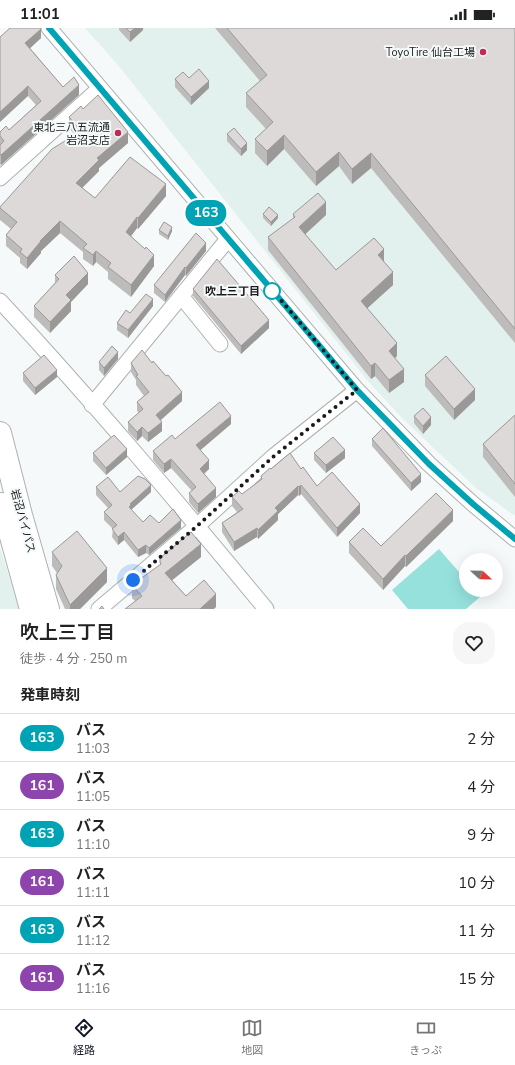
<!DOCTYPE html>
<html lang="ja">
<meta charset="utf-8">
<style>
:root{--surface:#fff;--page:#f6f6f6;--text:#222;--muted:#767676;--line:#e0e0e0;--accent:#111827}
body{margin:0;font-family:"Nunito Sans","Noto Sans JP",sans-serif;background:var(--page);color:var(--text);height:100vh;display:flex;flex-direction:column;font-size:15px;white-space:nowrap}
*{box-sizing:border-box;margin:0}
p{font-size:13px;color:var(--muted)}
.icon{flex:none;width:22px;height:22px;fill:none;stroke:currentColor;stroke-width:2;stroke-linecap:round;stroke-linejoin:round}
.map{position:relative;height:581px;overflow:hidden}
.side{display:flex;flex-direction:column;background:var(--surface);flex:1}
.side>*{flex:none}
.badge{padding:0 8px;border-radius:13px;font-size:14px;line-height:26px}
.needle{width:26px;rotate:112deg}
.tools{position:absolute;left:459px;top:525px;display:grid;gap:8px}
.tools a{display:grid;place-items:center;width:44px;height:44px;border-radius:50%;background:var(--surface);box-shadow:0 4px 16px #0002;font-size:20px}
.you{position:absolute;width:20px;height:20px;margin:-10px;border:3px solid #fff;border-radius:50%;background:#1a73e8;box-shadow:0 0 0 6px #1a73e833}
.map>.badge{position:absolute;translate:-50% -50%;box-shadow:0 0 0 2px #fff}
h2{padding:0 20px;font-size:15px;line-height:36px}
.round{display:grid;place-items:center;flex:none;width:42px;height:42px;border-radius:16px;background:var(--page)}
.headline{display:flex;align-items:center;justify-content:space-between;height:68px;padding:0 20px}
h1{font-size:19px;font-weight:600;line-height:30px}
ul{padding:0;list-style:none}
li{display:flex;align-items:center;gap:12px;height:48px;padding:0 20px;border-top:1px solid var(--line)}
li div{flex:1}
li b{display:block;font-size:15px}
li em{font-style:normal}
li .badge{min-width:44px;font-weight:700;text-align:center}
.status{display:flex;justify-content:space-between;align-items:center;height:28px;padding:0 20px;background:var(--surface);direction:ltr}
.status svg{height:11px;fill:currentColor}
.tabs{display:flex;justify-content:space-around;align-items:center;height:56px;border-top:1px solid var(--line);background:var(--surface);font-size:11px;color:var(--muted)}
.tabs a{display:grid;justify-items:center;gap:2px}
.tabs .current{color:var(--accent)}
.map>svg:first-child{display:block}
.built{fill:#e2f0ee}
.green{fill:#96e1dc}
.lines{fill:none;stroke-linecap:round;stroke-linejoin:round}
.minor-casing{stroke:#adb2b1;stroke-width:17}
.highway-casing{stroke:#adb2b1;stroke-width:24}
.minor{stroke:#fff;stroke-width:15}
.highway{stroke:#fff;stroke-width:22}
.wall{fill:#bebbbb}
.shaded-wall{fill:#9b9898}
.building{fill:#ddd9d9;stroke:#9b9898}
.line-casing{stroke:#fff;stroke-width:9}
.line{stroke:#00a3b4;stroke-width:6}
.walk{stroke:#191b1b;stroke-width:4;stroke-dasharray:0 7.2}
.poi-dot{fill:#bc2c53;stroke:#f5f9f9;stroke-width:1.5}
.stop-dot{fill:#fff;stroke:#00a3b4;stroke-width:2}
.labels{text-anchor:middle;dominant-baseline:central;stroke-width:4;stroke-linejoin:round;paint-order:stroke}
.poi-label{font-size:11px;fill:#191b1b;stroke:#f5f9f9;text-anchor:end}
.stop-label{font-size:11px;font-weight:bold;fill:#191b1b;stroke:#f5f9f9;text-anchor:end}
.street-label{font-size:11px;fill:#191b1b;stroke:#f5f9f9}
</style>
<div class="status"><b>11:01</b><svg viewBox="0 0 49 12"><path d="M0 12V9h3v3zM5 12V6h3v6zM10 12V3h3v9zM15 12V0h3v12zM26 1h20v11H26zM47 4h2v5h-2z"/></svg></div>
<div class="map">
<svg width="515" height="581" viewBox="0 0 515 581">
<rect width="100%" height="100%" fill="#f5f9f9"/>
<path class="built" d="M85 0H515V488L476 460 403 391 367 352 118 37Z
M0 520 7 542 19 581H0Z"/>
<path class="green" d="M439 521 466 552V562H475L480 569 466 581H408L392 562Z"/>
<g class="lines">
<g class="minor-casing">
<path id="minor" d="M49 0 357 362 429 436 473 476 515 511
M0 150 100 60
M181 268 220 316
M0 273C92 372 179 476 266 581
M92 377 228 211
M99 581 196 499 274 428 357 362"/>
</g>
<g class="highway-casing">
<path id="highway" d="M0 405 21 487 48 581
M2 476 31 581"/>
</g>
<use href="#minor" class="minor"/>
<use href="#highway" class="highway"/>
</g>
<path class="wall" d="M119 0H143V2L130 14 119 2Z
M215 0H515V315L371 140 352 156 339 138 316 158 284 121 267 138 255 125V111L266 101 246 79V65L260 53Z
M0 9 41 10 30 20 63 59 79 67 1 137 0 136V104L9 102 36 77 28 68Z
M189 50 209 60 191 77 175 59V51Z
M83 81 128 115 99 140V143L82 160 95 170 166 168 138 201 137 200 131 208 154 238 131 269 108 251V244L96 234 93 238 83 231V224L60 205 41 223V225L27 241 20 235V230L6 218V207L11 201 0 192V179L75 107 69 100V89Z
M227 106 247 122 241 128 227 113Z
M263 186 278 190 271 198 263 190Z
M293 186 326 187 305 206 336 242 384 234 393 257 367 280 397 328 395 330 404 354 389 365 375 348 371 351 268 222V209L293 191Z
M159 202 172 203 168 212 159 206Z
M206 223 186 248 185 247 165 274 154 265V257Z
M55 247 88 256 71 274V283L50 305 34 289V278L55 255Z
M193 261 269 300 241 326 193 268Z
M153 278 128 310 117 302V295L130 285Z
M118 331 104 348 99 342V334Z
M131 335 182 373 160 393 162 403 148 414 142 408 137 413 128 403V394L139 385 137 383V374L144 368 136 357V352L131 344Z
M23 345 57 349 35 367 23 353Z
M425 347 475 372 454 392 425 358Z
M515 387V469L483 429V416Z
M414 388 431 397 423 406 414 395Z
M231 396 200 422 209 441 204 446 216 469 198 485 189 474V465L192 463 171 440 164 445 153 432V423L175 411Z
M372 411 421 454 411 463 372 418Z
M93 425 127 429 106 447 93 433Z
M314 425 345 430 326 445 314 432Z
M271 441H301L317 458 360 485 337 509 301 466 299 468 298 467 278 486V492L258 511 257 509 234 523 222 504V495L237 484 232 478V469L242 466 261 452V448Z
M96 459 120 464H151L131 482 143 494 159 495 181 500 149 527 146 525 138 529 124 512 118 517 112 509 113 501 104 492V484L108 480 96 467Z
M453 493 406 539 405 538 383 562 349 525V514L381 518Z
M52 524 107 554 80 581H65L56 561V547L57 545 52 538Z
M201 529 172 552 186 568 216 579 135 573 132 570V557L160 538V530Z"/>
<path class="shaded-wall" d="M135 0H143V2L130 14V4Z
M41 1V10L25 25V15Z
M209 53V60L191 77V69Z
M79 57V67L1 137V127Z
M28 58V68L0 94V84Z
M128 104V115L99 140V143L76 166V155L97 130Z
M284 107V121L267 138V123Z
M247 115V122L241 128V121Z
M339 124V138L316 158V144Z
M371 125V140L352 156V141Z
M166 156V168L138 201V190Z
M326 174V187L299 212V199Z
M278 187V190L271 198V194Z
M137 189V200L126 215V204Z
M60 193V205L41 223V225L27 241V230L40 213Z
M172 199V203L168 212V208Z
M206 215V223L186 248V240Z
M384 221V234L378 227Z
M96 223V234L93 238V227Z
M154 227V238L131 269V257Z
M185 239V247L165 274V267Z
M393 244V257L361 286V273Z
M88 245V256L71 274V283L50 305V294L66 267Z
M153 271V278L128 310V302Z
M269 292V300L241 326V318Z
M397 315V328L389 336V323Z
M118 324V331L104 348V340Z
M375 335V348L371 351V338Z
M404 341V354L389 365V352Z
M57 342V349L35 367V360Z
M475 361V372L454 392V381Z
M182 364V373L156 396V387Z
M231 388V396L196 426V417Z
M431 389V397L423 406V398Z
M162 394V403L148 414V405Z
M142 399V408L137 413V404Z
M127 421V429L106 447V440Z
M345 422V430L326 445V437Z
M171 431V440L164 445V436Z
M209 432V441L200 449V441Z
M421 446V454L411 463V455Z
M151 457V464L131 482 129 487 130 476Z
M301 457V466L299 468V459Z
M298 458V467L278 486V492L258 511V502L275 480Z
M216 460V469L198 485V476Z
M360 476V485L337 509V500Z
M453 482V493L406 539V528Z
M181 492V500L149 527V520Z
M257 500V509L234 523V514Z
M124 504V512L118 517V509Z
M201 516V529L165 558V545Z
M146 517V525L138 529V522Z
M405 527V538L383 562V551Z
M107 540V554L80 581H70V577Z
M216 566V579L214 581H200Z"/>
<path class="building" d="M10 0H41V1L25 15 63 59 74 49 79 57 1 127 0 126V117L4 113 0 108V104L6 98 9 102 41 73 28 58 0 84V9Z
M126 0H135L130 4Z
M227 0H515V301L371 125 352 141 339 124 316 144 284 107 267 123 255 111 273 94 246 65 267 47Z
M199 41 209 53 191 69 175 51 183 44 189 50Z
M98 67 128 104 97 130 99 132 76 155 95 170 130 129 166 156 138 190 137 189 126 204 145 221 146 219 154 227 131 257 108 239 111 235 96 223 93 227 83 220 87 216 60 193 40 213H41L27 230 20 224 22 221 6 207 17 194 0 180V179L52 121 81 103 69 89 81 78 83 81Z
M234 100 247 115 241 121 227 106Z
M318 165 326 174 299 199 336 242 374 210 384 221 378 227 393 244 361 273 397 315 389 323 404 341 389 352 375 335 371 338 268 209 295 189 293 186Z
M269 179 278 187 271 194 263 186Z
M164 194 172 199 168 208 159 202Z
M196 205 206 215 186 240 185 239 165 267 154 257Z
M74 228 88 245 66 267 71 272 50 294 34 278 59 251 55 247Z
M217 231 269 292 241 318 193 261Z
M146 266 153 271 128 302 117 295 126 282 130 285Z
M112 318 118 324 104 340 99 334Z
M142 322 152 335 153 333 166 348 168 347 182 364 156 387 162 394 148 405 142 399 137 404 128 394 143 381 137 374 149 364 136 348 138 347 131 335Z
M44 327 57 342 35 360 23 345Z
M446 328 475 361 454 381 425 347Z
M220 374 231 388 196 417 209 432 200 441 216 460 198 476 189 465 196 459 171 431 164 436 153 423 172 407 175 411Z
M423 380 431 389 423 398 414 388Z
M515 387V456L483 416Z
M383 400 421 446 411 455 372 411Z
M114 407 127 421 106 440 93 425Z
M333 409 345 422 326 437 314 425Z
M290 425 301 441 303 439 317 458 332 444 360 476 337 500 301 457 299 459 298 458 275 480 278 483 258 502 257 500 234 514 222 495 243 481 232 469 239 463 242 466 262 451 261 448 270 440 271 441Z
M138 448 145 451 151 457 130 476 131 477 129 479 143 494 150 487 159 495 173 481 181 492 149 520 146 517 138 522 124 504 118 509 112 501 117 497 104 484 112 477 96 459 108 449 120 464Z
M436 465 453 482 406 528 405 527 383 551 349 514 363 500 381 518Z
M77 503 107 540 70 577 56 547 62 538 52 524Z
M191 504 201 516 165 545 186 568 204 552 216 566 200 581H125L142 568 132 557 161 536 160 534V530Z
M102 578 104 581H99Z"/>
<g class="lines">
<g class="line-casing">
<path id="line" d="M49 0 357 362 429 436 473 476 515 511"/>
</g>
<use href="#line" class="line"/>
<path class="walk" d="M133 552 196 499 274 428 357 362 268 257 272 263"/>
</g>
<g class="poi-dot">
<circle cx="483" cy="24" r="4"/>
<circle cx="118" cy="105" r="4"/>
</g>
<circle class="stop-dot" cx="272" cy="263" r="8"/>
<g class="labels">
<g class="poi-label">
<text x="475" y="24">ToyoTire 仙台工場</text>
<text x="110" y="99">東北三八五流通<tspan x="110" dy="13">岩沼支店</tspan></text>
</g>
<g class="stop-label">
<text x="260" y="263">吹上三丁目</text>
</g>
<g class="street-label">
<text transform="translate(23 493) rotate(75)">岩沼バイパス</text>
</g>
</g>
</svg>
<div class="tools">
<a><svg class="needle" viewBox="-14 -14 28 28"><path d="M0-13l5 13h-10z" fill="#e53935"/><path d="M0 13l5-13h-10z" fill="#767676"/></svg></a>
</div>
<div class="you" style="left:133px;top:552px"></div>
<b class="badge" style="left:206px;top:185px;background:#00a3b4;color:#fff">163</b>
</div>
<section class="side">
<div class="headline"><div><h1>吹上三丁目</h1><p>徒歩 · 4 分 · 250 m</p></div><a class="round"><svg class="icon" aria-label="heart" viewBox="0 0 24 24"><path d="M12 20l-8-8c-3-5 5-10 8-4 3-6 11-1 8 4z"/></svg></a></div>
<h2>発車時刻</h2>
<ul>
<li><span class="badge" style="background:#00a3b4;color:#fff">163</span><div><b>バス</b><p>11:03</p></div><em>2 分</em></li>
<li><span class="badge" style="background:#8e44ad;color:#fff">161</span><div><b>バス</b><p>11:05</p></div><em>4 分</em></li>
<li><span class="badge" style="background:#00a3b4;color:#fff">163</span><div><b>バス</b><p>11:10</p></div><em>9 分</em></li>
<li><span class="badge" style="background:#8e44ad;color:#fff">161</span><div><b>バス</b><p>11:11</p></div><em>10 分</em></li>
<li><span class="badge" style="background:#00a3b4;color:#fff">163</span><div><b>バス</b><p>11:12</p></div><em>11 分</em></li>
<li><span class="badge" style="background:#8e44ad;color:#fff">161</span><div><b>バス</b><p>11:16</p></div><em>15 分</em></li>
</ul>
</section>
<nav class="tabs">
<a class="current"><svg class="icon" aria-label="directions" viewBox="0 0 24 24"><path d="M12 3l9 9-9 9-9-9zM9 14v-3h6M13 9l2 2-2 2"/></svg>経路</a>
<a><svg class="icon" aria-label="map" viewBox="0 0 24 24"><path d="M3 6l6-2 6 2 6-2v14l-6 2-6-2-6 2zM9 4v14M15 6v14"/></svg>地図</a>
<a><svg class="icon" aria-label="tickets" viewBox="0 0 24 24"><path d="M3 7h18v10H3zM15 7v10"/></svg>きっぷ</a>
</nav>
